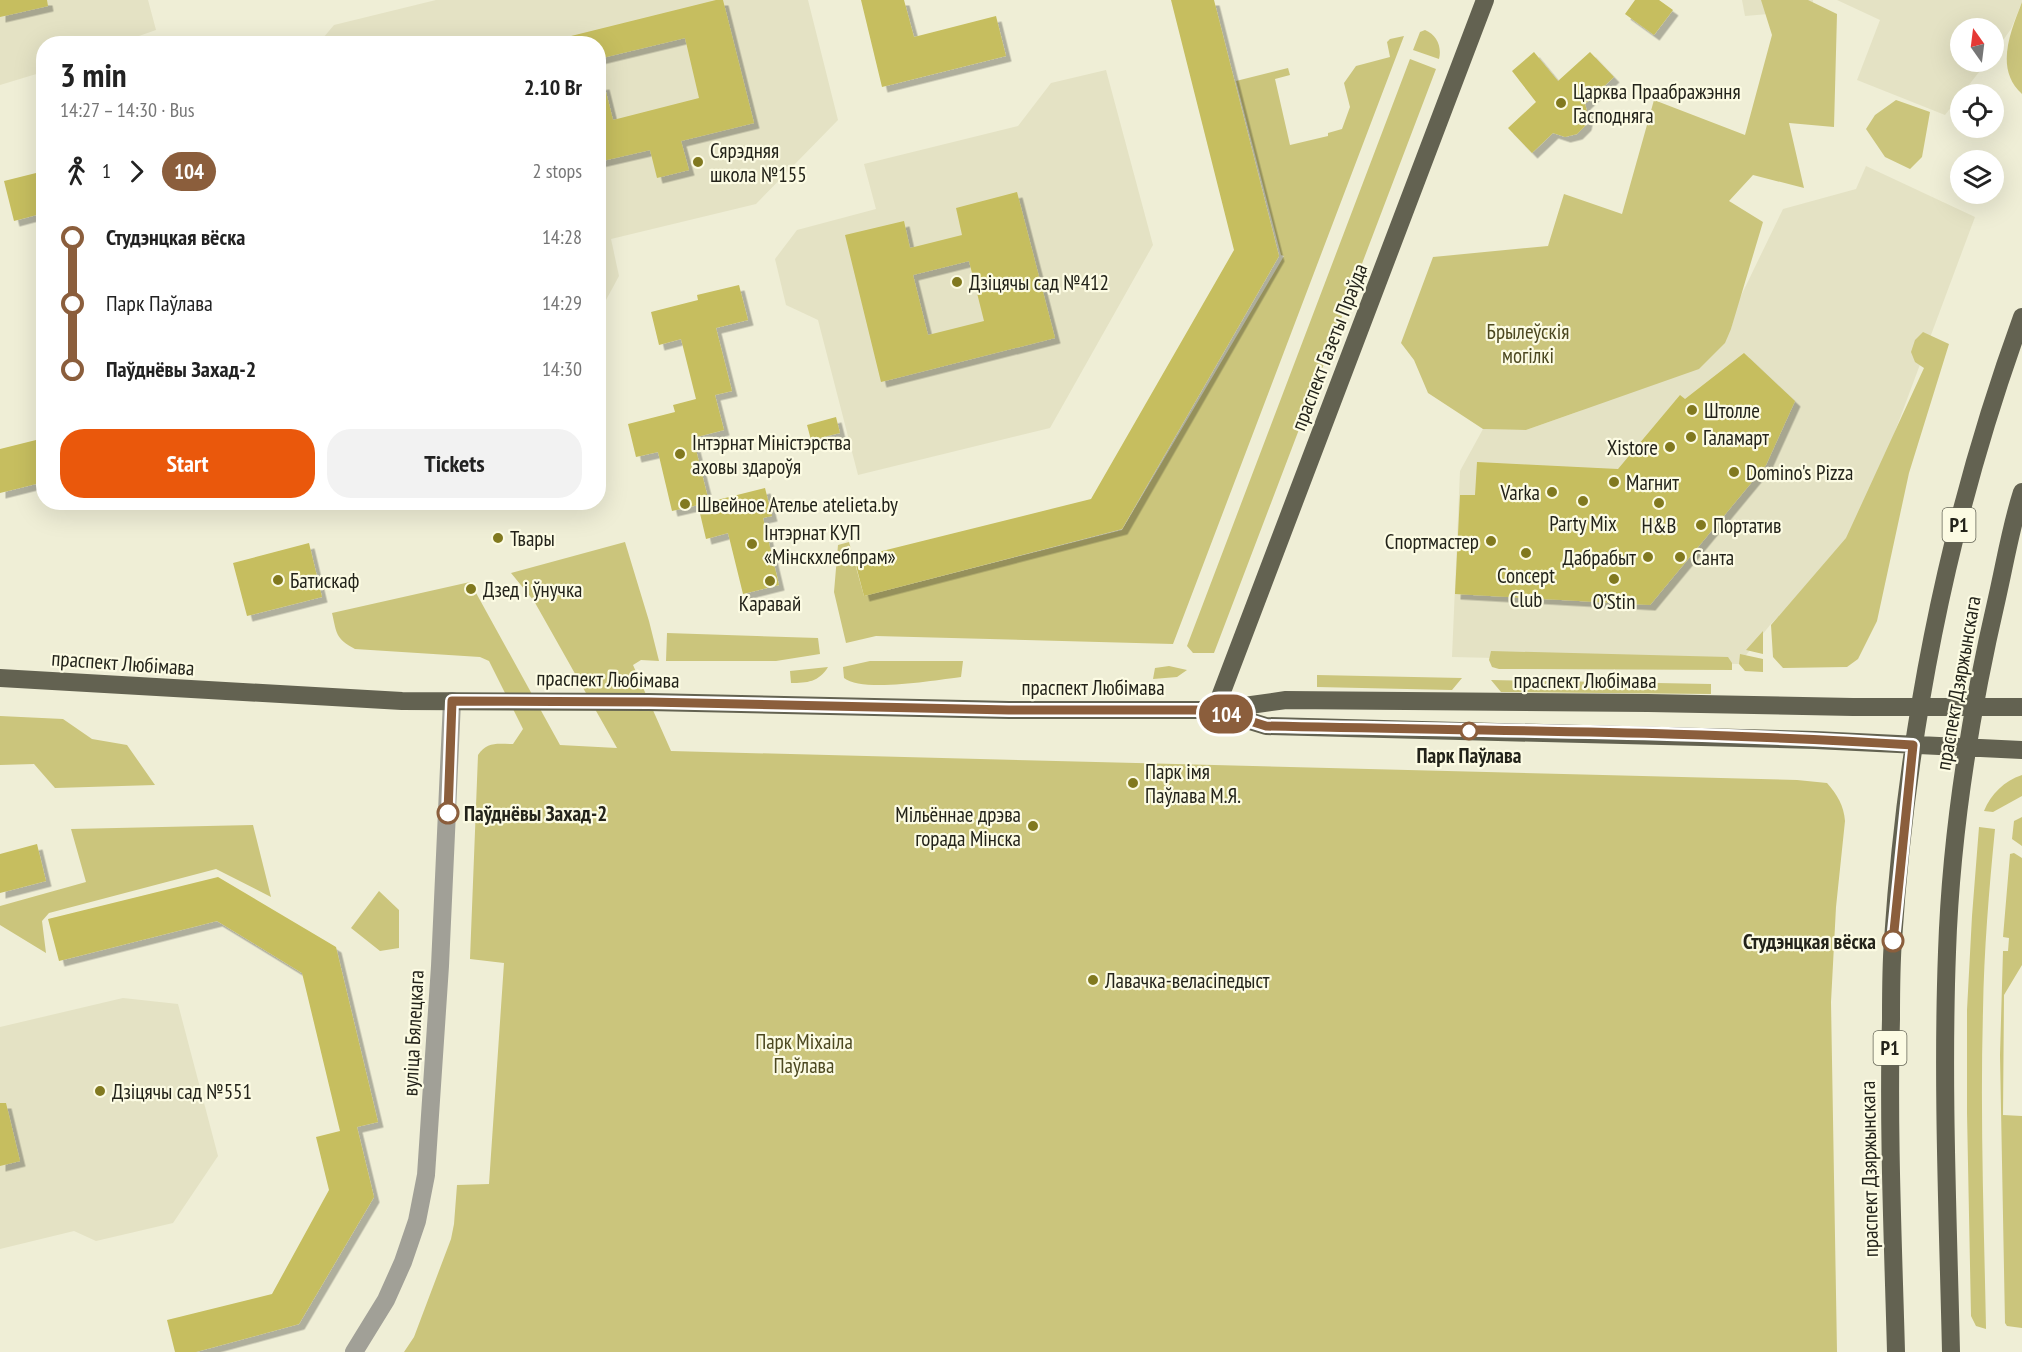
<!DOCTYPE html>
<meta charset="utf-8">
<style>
:root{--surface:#fff;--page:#f2f2f2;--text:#222;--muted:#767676;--accent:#ea580c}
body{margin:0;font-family:"PT Sans Narrow",sans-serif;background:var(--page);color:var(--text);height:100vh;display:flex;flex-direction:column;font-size:22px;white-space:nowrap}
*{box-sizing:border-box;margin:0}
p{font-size:20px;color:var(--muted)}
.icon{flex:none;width:33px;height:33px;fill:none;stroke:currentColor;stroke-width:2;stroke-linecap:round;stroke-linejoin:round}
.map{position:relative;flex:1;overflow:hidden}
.sheet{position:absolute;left:36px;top:36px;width:570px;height:474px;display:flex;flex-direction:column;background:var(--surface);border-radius:24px;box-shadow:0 6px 24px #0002}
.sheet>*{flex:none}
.badge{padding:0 12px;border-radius:20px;font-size:21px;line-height:39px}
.needle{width:39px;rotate:346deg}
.buttons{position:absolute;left:1950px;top:18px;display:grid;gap:12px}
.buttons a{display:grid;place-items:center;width:54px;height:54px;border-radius:50%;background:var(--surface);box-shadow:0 6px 24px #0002;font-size:30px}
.map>.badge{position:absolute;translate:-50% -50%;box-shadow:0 0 0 3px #fff}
.legs{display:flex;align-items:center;gap:9px;height:66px;padding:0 24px;font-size:20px}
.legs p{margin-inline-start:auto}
.overview{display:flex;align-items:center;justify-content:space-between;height:102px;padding:0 24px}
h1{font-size:33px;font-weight:600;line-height:45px}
.cta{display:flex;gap:12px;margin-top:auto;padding:12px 24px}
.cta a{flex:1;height:69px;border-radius:24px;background:var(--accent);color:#fff;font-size:24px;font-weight:600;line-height:69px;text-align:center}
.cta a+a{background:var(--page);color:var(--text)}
ul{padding:0 24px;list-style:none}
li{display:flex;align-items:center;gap:21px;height:66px;font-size:22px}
li i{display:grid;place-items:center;width:9px;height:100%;margin:0 8px;background:currentColor}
li i::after{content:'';width:15px;height:15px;margin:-8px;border:4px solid;border-radius:50%;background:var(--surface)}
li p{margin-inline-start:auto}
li:first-child i{background:linear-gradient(#0000 50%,currentColor 0)}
li:last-child i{background:linear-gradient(currentColor 50%,#0000 0)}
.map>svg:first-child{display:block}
.built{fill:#e4e2c4}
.green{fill:#cbc57c}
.building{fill:#c6be5f;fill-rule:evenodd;filter:url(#shadow)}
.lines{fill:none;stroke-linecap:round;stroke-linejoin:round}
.minor{stroke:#a1a097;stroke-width:18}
.major{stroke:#636251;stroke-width:18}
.line-1-casing{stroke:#fff;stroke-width:14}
.line-1{stroke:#8b5e3c;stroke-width:9}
.poi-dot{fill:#81791f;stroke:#fcfbe3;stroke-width:2}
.stop-1-dot{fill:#fff;stroke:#8b5e3c;stroke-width:3}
.labels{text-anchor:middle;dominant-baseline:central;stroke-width:4.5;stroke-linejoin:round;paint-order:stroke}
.shield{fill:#fcfbe3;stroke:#646456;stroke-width:1.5}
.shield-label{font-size:20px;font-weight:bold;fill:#23231a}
.poi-label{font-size:21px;fill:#23231a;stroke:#fcfbe3;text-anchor:start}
.park-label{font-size:21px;fill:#4c4820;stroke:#fcfbe3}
.street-label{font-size:21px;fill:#23231a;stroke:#fcfbe3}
.stop-label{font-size:21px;font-weight:bold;fill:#23231a;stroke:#fcfbe3}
</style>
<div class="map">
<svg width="2022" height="1352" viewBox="0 0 2022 1352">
<defs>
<filter id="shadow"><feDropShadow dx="5.5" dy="5.5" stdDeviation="0" flood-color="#0004"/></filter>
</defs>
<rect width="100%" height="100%" fill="#efeed6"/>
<path class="built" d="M0 0H148L156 30 119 43 44 44 43 72 0 85Z
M436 0H808L838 120 756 204 611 239 619 276 599 313 598 44H318L334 25Z
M1742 0H1813V10L1745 16Z
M1837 0H2022V2L2011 29 1994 53V28H1960V62H1987L1945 115 1857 80 1880 20Z
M1106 70 1153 245 1050 428 858 475 818 320 786 305 775 259 797 230 876 209 864 164 1018 126 1051 83Z
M1866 166 1975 217 1887 453 1848 539 1816 578 1770 625 1739 664 1452 657 1460 471 1483 429 1526 430 1580 411 1731 329 1738 302 1783 209 1856 189Z
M123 998 178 1004 218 1156 173 1223 96 1241 74 1231 0 1249V1027Z"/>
<path class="green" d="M1761 0H1808L1837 14 1834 127 1789 123 1804 188 1753 175 1729 201 1763 222 1731 329 1725 343 1699 369 1526 430 1483 429 1428 393 1414 360 1401 343 1433 257 1548 246 1564 194 1622 214 1654 100 1745 135 1772 35Z
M2022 2V94C1994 69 2011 31 2022 2Z
M1425 30C1437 35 1442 47 1439 59L1413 50 1420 32Z
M1404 36 1173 644 876 636 846 643 834 592 838 545 849 542 864 596 1122 530 1284 256 1281 255 1236 81 1288 68 1290 75 1275 79 1290 145 1328 136V133L1342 129 1350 107 1344 83 1356 66 1390 57 1387 42 1390 39Z
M1410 59 1436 69 1214 653H1193L1187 646Z
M1896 100 1930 112 1922 157 1910 169 1885 157 1866 129 1875 115Z
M1923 332 1949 344 1909 473 1877 621 1858 659 1847 667 1783 668 1773 657 1771 625 1846 538 1924 368 1915 362 1911 352 1915 340Z
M625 542 649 621 659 661 641 660 633 665 671 751 1797 780 1827 783C1837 794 1844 806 1845 821L1836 907 1831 1002 1837 1352H404L414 1337 451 1239 454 1224 457 1185 489 1184 504 963 470 959 478 755C487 741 498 744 513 744L523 729 489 661 480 657 355 649C335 638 337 634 332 613L470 582 560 745 617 748 534 601 511 573Z
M1763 631V654L1746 650Z
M667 633 818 638 820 654 776 661H666Z
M1491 651 1728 657 1732 663V670L1499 669 1492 667 1489 660Z
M1740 654 1763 659V672L1745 671 1739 664Z
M870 661H963L961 677C936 680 862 693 844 678L843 667Z
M1169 666 1187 670 1177 677 1153 679 1155 668Z
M828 667C819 682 807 683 791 683L790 671Z
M1317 675 1462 678 1452 690 1317 687Z
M1491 680 1711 684V694L1501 692Z
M0 716 63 719 92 739 127 745 155 785 55 788 34 764 0 765Z
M2022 775V796L1993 812 1984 811C1991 794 2004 781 2022 775Z
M2022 817V846L2012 839 2014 821Z
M253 825 271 897 216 869 49 913 42 921 46 953 0 925V906L86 882 71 829Z
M1979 827 1995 829C1989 890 1984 950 1983 1011 1980 1117 1984 1223 1986 1329L1976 1326 1971 1316 1967 1113V1010L1972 916Z
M2014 853 2022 858V965L2004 995 2003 1115 2022 1116V1328L2007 1326 2005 1323 2000 1055 2003 951H2008L2009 938 2003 937 2010 854Z
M379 891 399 910V948L380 951 351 928Z"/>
<path class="building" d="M0 0H47L48 6 0 17Z
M716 0H723L754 123 681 141 689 170 657 178 650 150 598 162V85L604 84 613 120 699 98 685 38 598 59V44H564L563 38Z
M861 0H904L914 37 996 16 1006 56 882 87Z
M1171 0H1214L1279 256 1122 529 864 596 854 558 1091 499 1234 250Z
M1635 0H1659L1673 10 1654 35 1625 14Z
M1534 52 1558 81 1590 52 1614 77 1585 104 1588 115 1586 125 1577 134 1565 137 1553 133 1532 153 1508 128 1536 102 1512 71Z
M44 171V213L14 221 4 181Z
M1017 192 1055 338 881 382 845 235 904 221 910 248 962 235 956 208ZM969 261 984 321 928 335 913 275Z
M739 285 748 320 716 328 732 391 715 395 724 430 693 438 709 502 765 488 772 516 763 518 779 585 743 594 728 533 706 539 698 505 672 511 658 452 636 457 628 424 675 412 673 405 696 399 681 339 659 345 651 312 698 300 697 295Z
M1744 353 1795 401 1766 465 1650 605 1455 594 1460 495H1475L1477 462 1618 469 1680 395 1685 399Z
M836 417 840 433 811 440 807 425Z
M44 438V482L0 493V449Z
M309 543 322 597 247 616 233 563Z
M37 844 46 881 0 893V854Z
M218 877 336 947 378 1122 357 1127 374 1197 299 1324 196 1352H175L167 1320 272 1294 329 1190 316 1137 340 1131 302 973 217 921 59 961 48 919Z
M0 1103H6L20 1161 0 1166Z"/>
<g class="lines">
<path class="minor" d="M354 1352 386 1300 403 1262 417 1221 426 1175 440 966 452 701"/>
<path class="major" d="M0 678 402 701 649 702 1009 710H1215L1286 700 1648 703 1853 707H2022
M1215 710 1485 0
M1220 712 1266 726 1815 740 2022 750
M1896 1352C1893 1241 1888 1130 1891 1019 1891 993 1891 966 1893 940 1907 728 1949 517 2022 317
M1951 1352C1948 1219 1942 1086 1947 952 1951 833 1970 714 1997 598 2005 563 2011 526 2022 492"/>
</g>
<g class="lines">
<g class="line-1-casing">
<path id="line-1" d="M448 813 452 701 649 702 1009 710H1215L1266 726C1482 731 1698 731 1913 745L1893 941"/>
</g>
<use href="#line-1" class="line-1"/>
</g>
<g class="poi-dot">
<circle cx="1561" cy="103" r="6"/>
<circle cx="698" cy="162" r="6"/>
<circle cx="957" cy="282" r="6"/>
<circle cx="1692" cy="410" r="6"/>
<circle cx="1691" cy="437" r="6"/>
<circle cx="1670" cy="447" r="6"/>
<circle cx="680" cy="454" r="6"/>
<circle cx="1734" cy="472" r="6"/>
<circle cx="1614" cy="482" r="6"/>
<circle cx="1552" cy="492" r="6"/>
<circle cx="1583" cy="501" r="6"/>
<circle cx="1659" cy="503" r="6"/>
<circle cx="685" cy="504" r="6"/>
<circle cx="1701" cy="525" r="6"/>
<circle cx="498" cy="538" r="6"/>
<circle cx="1491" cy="541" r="6"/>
<circle cx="752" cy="544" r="6"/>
<circle cx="1526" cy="553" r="6"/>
<circle cx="1648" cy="557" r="6"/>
<circle cx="1680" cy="557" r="6"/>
<circle cx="1614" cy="579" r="6"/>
<circle cx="278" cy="580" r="6"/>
<circle cx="770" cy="581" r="6"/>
<circle cx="471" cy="589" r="6"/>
<circle cx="1133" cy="783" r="6"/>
<circle cx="1033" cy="826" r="6"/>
<circle cx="1093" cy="980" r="6"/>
<circle cx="100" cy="1091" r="6"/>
</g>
<g class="stop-1-dot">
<circle cx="1469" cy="731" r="8"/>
<circle cx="448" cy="813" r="10"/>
<circle cx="1893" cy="941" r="10"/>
</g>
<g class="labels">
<g class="shield">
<rect x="1942.5" y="508" width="33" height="34" rx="4.5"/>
<rect x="1873.5" y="1031" width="33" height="34" rx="4.5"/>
</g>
<g class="shield-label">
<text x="1959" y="525">Р1</text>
<text x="1890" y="1048">Р1</text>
</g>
<g class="poi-label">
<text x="1573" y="91">Царква Праабражэння<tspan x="1573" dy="24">Гасподняга</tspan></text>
<text x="710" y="150">Сярэдняя<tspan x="710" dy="24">школа №155</tspan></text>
<text x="969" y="282">Дзіцячы сад №412</text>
<text x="1704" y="410">Штолле</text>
<text x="1703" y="437">Галамарт</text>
<text x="692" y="442">Інтэрнат Міністэрства<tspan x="692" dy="24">аховы здароўя</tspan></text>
<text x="1658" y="447" text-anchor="end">Xistore</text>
<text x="1746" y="472">Domino's Pizza</text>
<text x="1626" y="482">Магнит</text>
<text x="1540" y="492" text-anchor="end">Varka</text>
<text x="697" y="504">Швейное Ателье atelieta.by</text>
<text x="1583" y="523" text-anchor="middle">Party Mix</text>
<text x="1659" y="525" text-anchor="middle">H&amp;B</text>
<text x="1713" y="525">Портатив</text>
<text x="764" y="532">Інтэрнат КУП<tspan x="764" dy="24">«Мінскхлебпрам»</tspan></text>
<text x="510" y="538">Твары</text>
<text x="1479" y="541" text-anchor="end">Спортмастер</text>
<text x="1636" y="557" text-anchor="end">Дабрабыт</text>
<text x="1692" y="557">Санта</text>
<text x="1526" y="575" text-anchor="middle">Concept<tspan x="1526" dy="24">Club</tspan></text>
<text x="290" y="580">Батискаф</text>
<text x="483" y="589">Дзед і ўнучка</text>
<text x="1614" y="601" text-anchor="middle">O’Stin</text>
<text x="770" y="603" text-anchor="middle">Каравай</text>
<text x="1145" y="771">Парк імя<tspan x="1145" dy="24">Паўлава М.Я.</tspan></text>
<text x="1021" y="814" text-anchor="end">Мільённае дрэва<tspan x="1021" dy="24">горада Мінска</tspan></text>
<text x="1105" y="980">Лавачка-веласіпедыст</text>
<text x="112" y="1091">Дзіцячы сад №551</text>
</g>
<g class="park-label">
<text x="1528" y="331">Брылеўскія<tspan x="1528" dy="24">могілкі</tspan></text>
<text x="804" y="1041">Парк Міхаіла<tspan x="804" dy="24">Паўлава</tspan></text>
</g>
<g class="street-label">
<text transform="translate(1329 347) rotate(-69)">праспект Газеты Праўда</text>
<text transform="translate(123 663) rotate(4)">праспект Любімава</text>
<text transform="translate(608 679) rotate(1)">праспект Любімава</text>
<text x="1585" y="680">праспект Любімава</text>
<text transform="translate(1958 683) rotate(-80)">праспект Дзяржынскага</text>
<text x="1093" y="687">праспект Любімава</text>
<text transform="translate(413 1033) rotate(-87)">вуліца Бялецкага</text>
<text transform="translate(1869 1169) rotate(-91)">праспект Дзяржынскага</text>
</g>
<g class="stop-label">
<text x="1469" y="755">Парк Паўлава</text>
<text x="464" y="813" text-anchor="start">Паўднёвы Захад-2</text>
<text x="1876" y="941" text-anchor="end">Студэнцкая вёска</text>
</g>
</g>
</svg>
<div class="buttons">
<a><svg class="needle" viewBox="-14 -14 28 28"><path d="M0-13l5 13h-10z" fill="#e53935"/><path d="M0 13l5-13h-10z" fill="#767676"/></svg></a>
<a><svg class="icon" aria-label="locate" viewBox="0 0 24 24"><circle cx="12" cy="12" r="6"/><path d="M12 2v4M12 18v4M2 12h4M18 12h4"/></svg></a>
<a><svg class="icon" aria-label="layers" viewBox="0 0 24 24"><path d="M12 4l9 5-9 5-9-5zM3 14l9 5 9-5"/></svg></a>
</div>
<b class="badge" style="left:1226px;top:714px;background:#8b5e3c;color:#fff">104</b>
<section class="sheet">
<div class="overview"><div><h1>3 min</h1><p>14:27 – 14:30 · Bus</p></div><b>2.10 Br</b></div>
<div class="legs"><svg class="icon" aria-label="walk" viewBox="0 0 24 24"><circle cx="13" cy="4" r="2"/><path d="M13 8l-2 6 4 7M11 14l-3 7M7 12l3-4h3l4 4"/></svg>1<svg class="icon" aria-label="forward" viewBox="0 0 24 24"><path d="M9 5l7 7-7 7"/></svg><b class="badge" style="background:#8b5e3c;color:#fff">104</b><p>2 stops</p></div>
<ul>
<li><i style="color:#8b5e3c"></i><b>Студэнцкая вёска</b><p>14:28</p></li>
<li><i style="color:#8b5e3c"></i><span>Парк Паўлава</span><p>14:29</p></li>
<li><i style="color:#8b5e3c"></i><b>Паўднёвы Захад-2</b><p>14:30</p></li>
</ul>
<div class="cta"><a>Start</a><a>Tickets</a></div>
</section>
</div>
